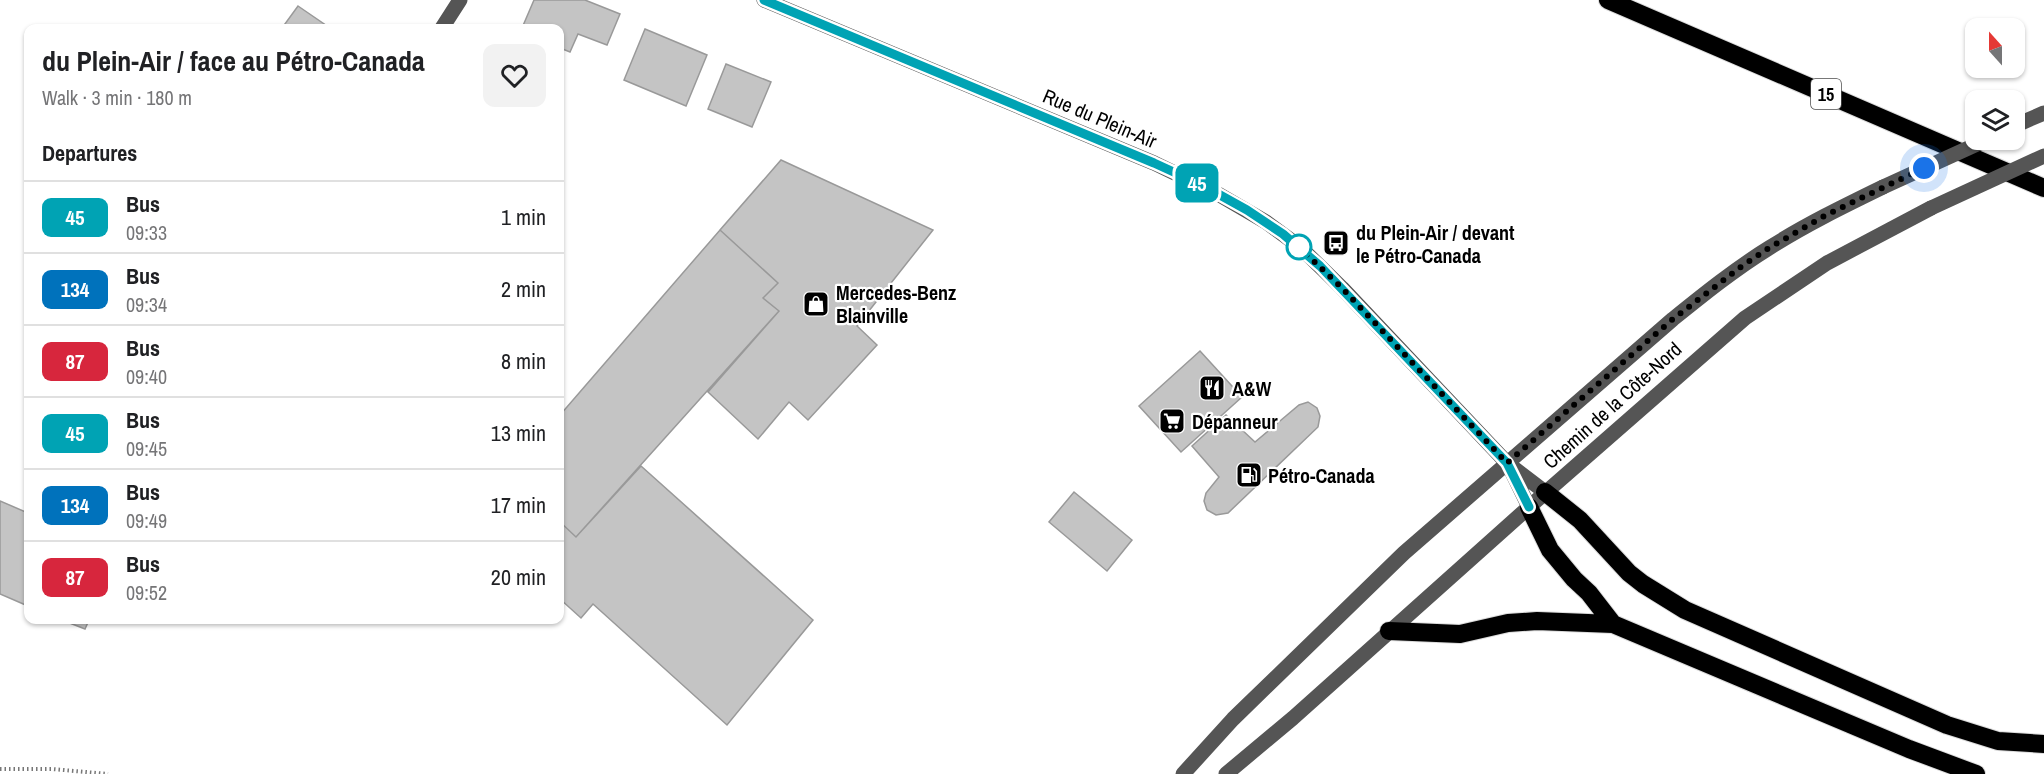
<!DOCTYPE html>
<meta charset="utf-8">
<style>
:root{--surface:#fff;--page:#f2f2f2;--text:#202124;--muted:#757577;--line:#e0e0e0}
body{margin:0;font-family:"Archivo Narrow",sans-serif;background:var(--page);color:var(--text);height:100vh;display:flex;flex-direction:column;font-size:22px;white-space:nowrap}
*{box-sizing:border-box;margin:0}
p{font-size:20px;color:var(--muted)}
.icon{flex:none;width:33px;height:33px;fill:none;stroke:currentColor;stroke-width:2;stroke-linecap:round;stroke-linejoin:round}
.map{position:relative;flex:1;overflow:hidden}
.sheet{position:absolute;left:24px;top:24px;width:540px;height:600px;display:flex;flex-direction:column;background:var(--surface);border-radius:12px;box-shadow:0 2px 4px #0004}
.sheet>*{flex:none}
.badge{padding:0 12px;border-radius:9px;font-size:21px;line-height:39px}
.needle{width:39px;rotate:339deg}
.controls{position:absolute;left:1965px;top:18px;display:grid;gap:12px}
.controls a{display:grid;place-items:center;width:60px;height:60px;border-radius:12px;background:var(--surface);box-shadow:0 2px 4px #0004;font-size:30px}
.you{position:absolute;width:30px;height:30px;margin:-15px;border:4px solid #fff;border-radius:50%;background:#1a73e8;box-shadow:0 0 0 9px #1a73e833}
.map>.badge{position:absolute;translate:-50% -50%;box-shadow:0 0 0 3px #fff}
h2{padding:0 18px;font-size:22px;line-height:54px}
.round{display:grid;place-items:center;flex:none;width:63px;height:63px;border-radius:12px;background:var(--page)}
.head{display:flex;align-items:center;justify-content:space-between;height:102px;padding:0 18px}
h1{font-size:28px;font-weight:700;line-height:45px}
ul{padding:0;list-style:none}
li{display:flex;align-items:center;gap:18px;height:72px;padding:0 18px;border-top:2px solid var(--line)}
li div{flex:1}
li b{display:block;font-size:22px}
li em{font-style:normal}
li .badge{min-width:66px;font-weight:700;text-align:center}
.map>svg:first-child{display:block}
.building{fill:#c4c4c4;stroke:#999;stroke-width:1.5}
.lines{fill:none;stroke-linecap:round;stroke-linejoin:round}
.highway-casing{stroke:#dbdbdb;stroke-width:20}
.path{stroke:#777;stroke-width:4;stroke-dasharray:1.5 3;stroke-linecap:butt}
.minor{stroke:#555;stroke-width:15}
.highway{stroke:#000;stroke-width:18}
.minor-bridge{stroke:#555;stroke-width:15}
.line-casing{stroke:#fff;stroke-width:14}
.line{stroke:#00a3b4;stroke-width:9}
.walk{stroke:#000;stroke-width:6;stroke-dasharray:0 10.8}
.stop-dot{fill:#fff;stroke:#00a3b4;stroke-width:3}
.labels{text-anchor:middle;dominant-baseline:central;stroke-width:4.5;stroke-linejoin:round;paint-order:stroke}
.shield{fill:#fff;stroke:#4c4c4c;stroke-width:1.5}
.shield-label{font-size:18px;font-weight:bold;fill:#000}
.street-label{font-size:20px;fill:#000;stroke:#fff}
.poi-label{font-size:20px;font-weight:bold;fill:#000;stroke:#fff;text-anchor:start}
</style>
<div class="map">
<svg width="2044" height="774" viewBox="0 0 2044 774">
<rect width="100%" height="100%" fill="#fff"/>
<path class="building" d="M534 0H585L620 14 607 45 578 34 570 52 560 48V28H522Z
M298 6 330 28H282Z
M645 29 707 55 686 106 624 80Z
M726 64 771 82 752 127 708 109Z
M781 160 933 230 857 326 877 345 808 420 789 402 758 439 708 392 779 311 763 298 778 283 720 230Z
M720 230 778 283 763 298 779 311 576 537 560 522V415Z
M1200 351 1242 397 1181 452 1139 406Z
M1308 402 1317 408 1320 416 1318 427 1228 513 1216 515 1207 510 1204 501 1206 493 1219 477 1192 446 1226 415 1255 442 1299 405Z
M641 466 813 620 727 725 593 604 581 618 560 599V522L576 537Z
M1074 492 1132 540 1107 571 1049 522Z
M0 501 28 513V606L0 594Z
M62 620H89L85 629Z"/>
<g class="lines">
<g class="highway-casing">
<path id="highway" d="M1608 0 2044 188
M1545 492 1580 520 1629 573 1643 584 1685 610 1947 725 1998 741 2044 744
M1529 507 1550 550 1574 579 1589 593 1613 624
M1389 631 1460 634 1508 623 1537 621 1613 624 1909 749 1976 774"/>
</g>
<path class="path" d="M0 769H52L108 774"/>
<path class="minor" d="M764 0 1154 163 1218 194 1266 222 1300 247 1342 288 1507 463 1545 492
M442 28 460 0
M2014 126 2044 113
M1509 466 1529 507
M1183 774 1233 719 1404 553 1673 319C1704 294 1735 269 1769 248 1805 225 1844 206 1883 187
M1226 774 1293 718 1529 507 1745 318 1827 263 1931 208"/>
<use href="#highway" class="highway"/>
<path class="minor-bridge" d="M1883 187 1986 140
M1931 208 2044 156"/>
</g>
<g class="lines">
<g class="line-casing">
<path id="line" d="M764 0 1154 163 1202 185 1247 210 1283 234 1320 266 1507 463 1529 507"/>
</g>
<use href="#line" class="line"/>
<path class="walk" d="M1299 247 1342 288 1507 463 1673 319 1742 266 1769 248 1826 215 1924 168"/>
</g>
<defs>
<g id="bus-square" transform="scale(1.35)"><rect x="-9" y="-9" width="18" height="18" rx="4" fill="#000" stroke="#fff"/><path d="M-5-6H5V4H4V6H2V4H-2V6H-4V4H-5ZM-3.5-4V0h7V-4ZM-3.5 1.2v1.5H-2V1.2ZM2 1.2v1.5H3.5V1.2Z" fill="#fff"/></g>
<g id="shop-square" transform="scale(1.35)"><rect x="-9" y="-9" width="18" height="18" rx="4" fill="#000" stroke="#fff"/><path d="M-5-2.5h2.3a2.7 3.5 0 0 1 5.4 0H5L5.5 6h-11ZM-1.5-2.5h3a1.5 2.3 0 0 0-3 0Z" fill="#fff"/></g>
<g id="restaurant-square" transform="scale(1.35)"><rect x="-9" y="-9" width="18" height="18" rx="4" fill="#000" stroke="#fff"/><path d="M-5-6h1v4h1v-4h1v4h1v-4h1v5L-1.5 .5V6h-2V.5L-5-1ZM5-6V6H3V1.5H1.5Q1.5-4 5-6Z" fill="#fff"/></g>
<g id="supermarket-square" transform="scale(1.35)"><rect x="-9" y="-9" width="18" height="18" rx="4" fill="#000" stroke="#fff"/><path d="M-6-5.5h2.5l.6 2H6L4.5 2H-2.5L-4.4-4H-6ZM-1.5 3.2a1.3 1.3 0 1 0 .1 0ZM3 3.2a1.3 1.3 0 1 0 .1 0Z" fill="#fff"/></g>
<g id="fuel-square" transform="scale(1.35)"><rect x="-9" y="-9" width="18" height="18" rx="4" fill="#000" stroke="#fff"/><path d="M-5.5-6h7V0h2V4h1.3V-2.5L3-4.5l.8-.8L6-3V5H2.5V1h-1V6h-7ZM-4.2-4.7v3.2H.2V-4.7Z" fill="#fff"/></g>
</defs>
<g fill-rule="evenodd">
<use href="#bus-square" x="1336" y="243"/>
<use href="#shop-square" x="816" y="304"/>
<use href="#restaurant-square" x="1212" y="388"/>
<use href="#supermarket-square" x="1172" y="421"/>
<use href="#fuel-square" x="1249" y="475"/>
</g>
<circle class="stop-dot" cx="1299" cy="247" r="12"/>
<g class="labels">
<rect class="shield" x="1811" y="79" width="30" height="30" rx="4.5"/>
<g class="shield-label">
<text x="1826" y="94">15</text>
</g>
<g class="street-label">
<text transform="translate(1100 118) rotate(23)">Rue du Plein-Air</text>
<text transform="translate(1612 405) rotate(-42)">Chemin de la Côte-Nord</text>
</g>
<g class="poi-label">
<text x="1356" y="232">du Plein-Air / devant<tspan x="1356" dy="23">le Pétro-Canada</tspan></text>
<text x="836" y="292">Mercedes-Benz<tspan x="836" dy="23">Blainville</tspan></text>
<text x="1232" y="388">A&amp;W</text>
<text x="1192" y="421">Dépanneur</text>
<text x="1268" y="475">Pétro-Canada</text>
</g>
</g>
</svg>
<div class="controls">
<a><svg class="needle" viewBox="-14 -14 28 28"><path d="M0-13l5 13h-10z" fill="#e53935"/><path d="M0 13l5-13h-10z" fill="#757577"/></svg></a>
<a><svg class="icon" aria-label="layers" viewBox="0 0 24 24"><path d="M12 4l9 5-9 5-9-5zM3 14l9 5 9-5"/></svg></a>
</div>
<div class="you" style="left:1924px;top:168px"></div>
<b class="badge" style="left:1197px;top:183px;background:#00a3b4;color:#fff">45</b>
<section class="sheet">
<div class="head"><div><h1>du Plein-Air / face au Pétro-Canada</h1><p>Walk · 3 min · 180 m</p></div><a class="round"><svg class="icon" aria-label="heart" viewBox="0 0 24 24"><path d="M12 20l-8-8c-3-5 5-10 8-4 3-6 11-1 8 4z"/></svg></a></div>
<h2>Departures</h2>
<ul>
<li><span class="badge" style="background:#00a3b4;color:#fff">45</span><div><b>Bus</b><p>09:33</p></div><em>1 min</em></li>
<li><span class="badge" style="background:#0072bc;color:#fff">134</span><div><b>Bus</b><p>09:34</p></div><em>2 min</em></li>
<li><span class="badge" style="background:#d7263d;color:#fff">87</span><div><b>Bus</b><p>09:40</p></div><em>8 min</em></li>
<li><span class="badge" style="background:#00a3b4;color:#fff">45</span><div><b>Bus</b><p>09:45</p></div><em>13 min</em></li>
<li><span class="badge" style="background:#0072bc;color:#fff">134</span><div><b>Bus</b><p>09:49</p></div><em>17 min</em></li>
<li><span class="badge" style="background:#d7263d;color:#fff">87</span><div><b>Bus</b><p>09:52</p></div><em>20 min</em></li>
</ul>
</section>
</div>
